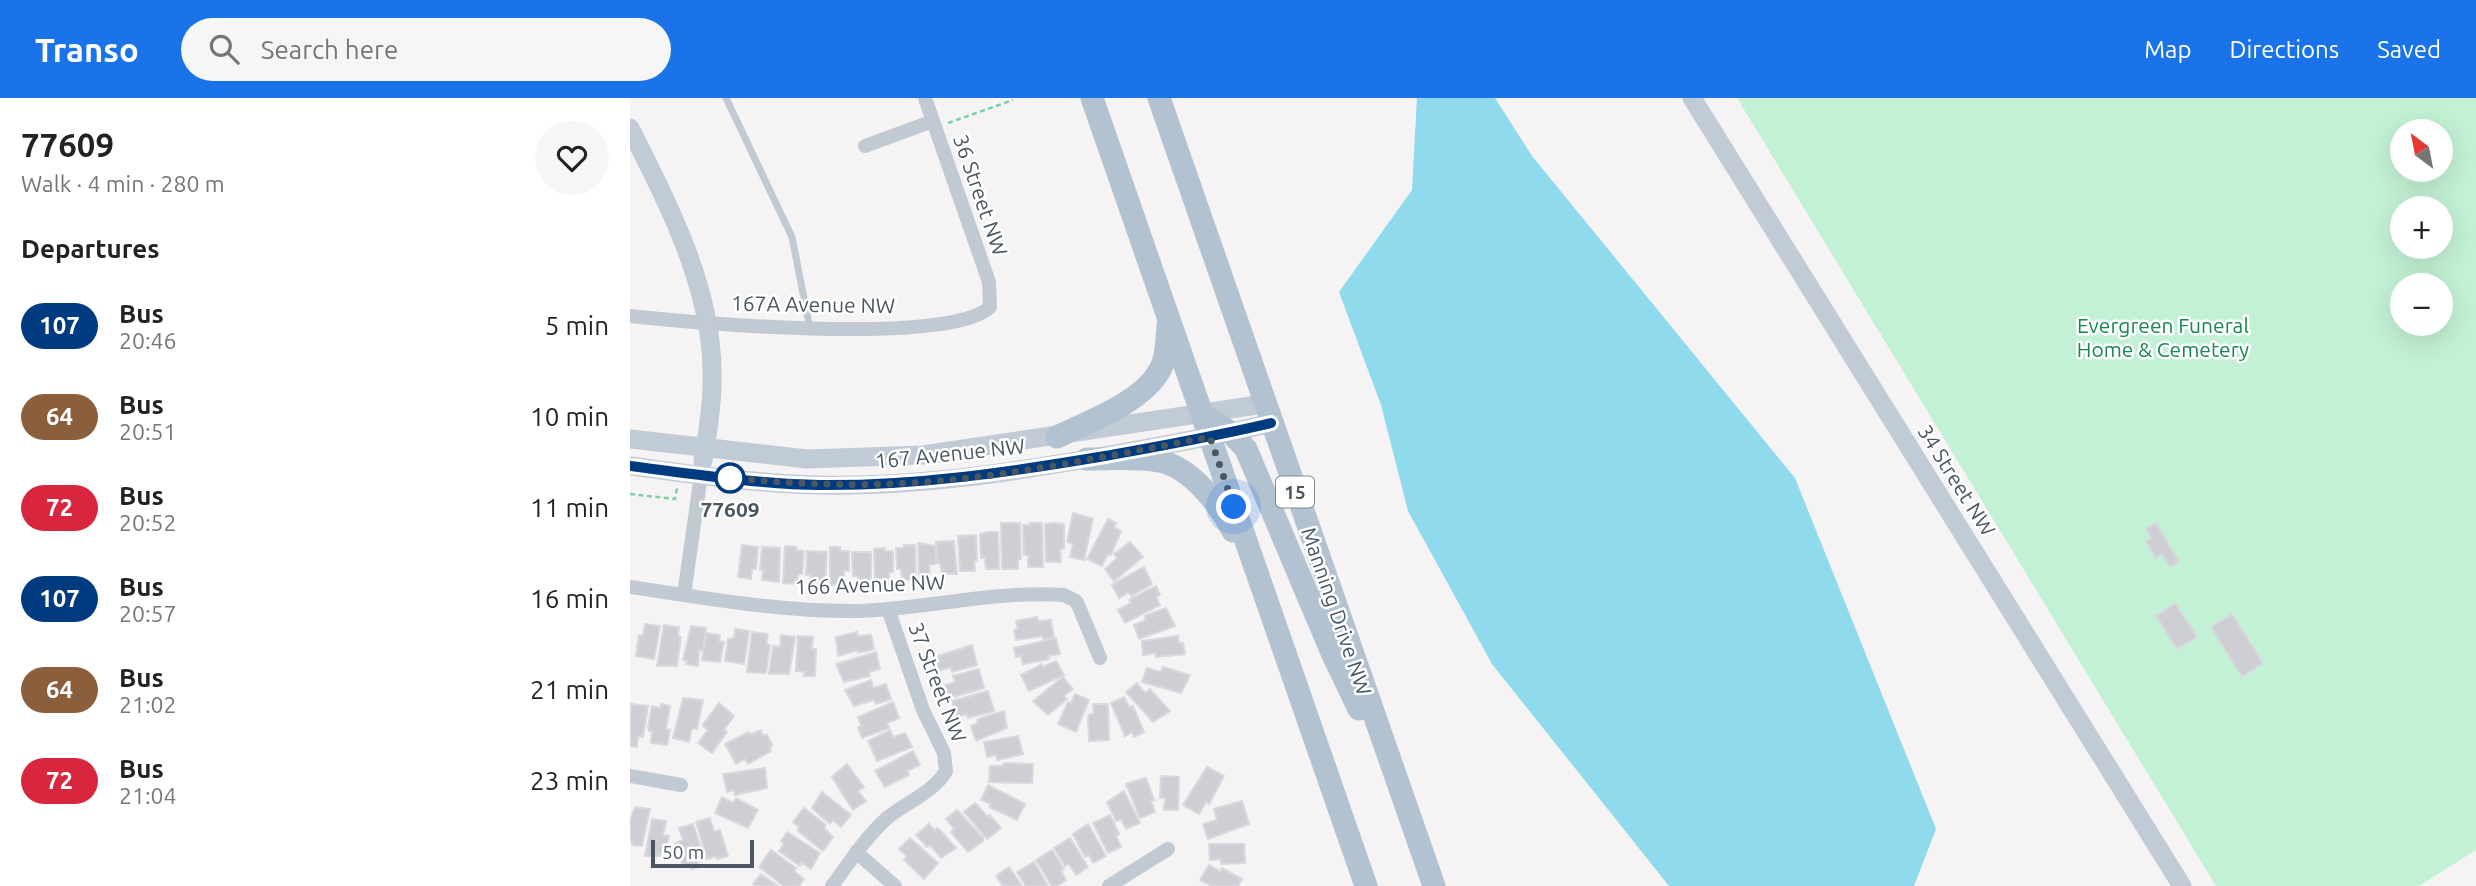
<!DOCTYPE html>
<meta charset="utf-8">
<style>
:root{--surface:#fff;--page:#f6f6f6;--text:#222;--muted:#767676;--accent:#1a73e8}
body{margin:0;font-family:Ubuntu,sans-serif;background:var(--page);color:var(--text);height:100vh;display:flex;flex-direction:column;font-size:26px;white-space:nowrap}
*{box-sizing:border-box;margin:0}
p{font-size:23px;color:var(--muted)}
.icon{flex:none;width:38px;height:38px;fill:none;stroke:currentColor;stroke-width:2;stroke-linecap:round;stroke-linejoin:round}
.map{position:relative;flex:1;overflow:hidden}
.panel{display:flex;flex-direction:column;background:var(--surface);width:630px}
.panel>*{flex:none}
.badge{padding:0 14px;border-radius:23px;font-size:24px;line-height:46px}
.needle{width:46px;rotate:328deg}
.buttons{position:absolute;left:1760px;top:21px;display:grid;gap:14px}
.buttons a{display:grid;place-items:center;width:63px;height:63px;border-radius:50%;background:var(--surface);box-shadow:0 7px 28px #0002;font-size:35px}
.scale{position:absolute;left:21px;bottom:18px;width:103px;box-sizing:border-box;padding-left:7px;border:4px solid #4a5661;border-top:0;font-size:19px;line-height:24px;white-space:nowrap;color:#4a5661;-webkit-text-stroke:5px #fff;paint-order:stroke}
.you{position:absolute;width:35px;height:35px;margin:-18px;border:5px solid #fff;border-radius:50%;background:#1a73e8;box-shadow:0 0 0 10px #1a73e833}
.map>.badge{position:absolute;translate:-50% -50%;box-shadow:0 0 0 4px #fff}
h2{padding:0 21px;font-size:26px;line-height:63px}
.round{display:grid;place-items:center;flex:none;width:74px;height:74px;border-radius:37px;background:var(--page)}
.summary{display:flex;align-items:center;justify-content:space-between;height:119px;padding:0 21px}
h1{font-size:33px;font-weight:700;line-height:52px}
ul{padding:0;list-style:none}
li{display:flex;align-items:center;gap:21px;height:91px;padding:0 21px}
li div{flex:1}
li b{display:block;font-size:26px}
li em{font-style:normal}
li .badge{min-width:77px;font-weight:700;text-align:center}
header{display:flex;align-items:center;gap:42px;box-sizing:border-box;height:98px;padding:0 35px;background:var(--accent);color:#fff}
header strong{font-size:33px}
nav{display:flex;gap:38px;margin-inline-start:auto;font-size:24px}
.search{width:490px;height:63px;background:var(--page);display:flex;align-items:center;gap:18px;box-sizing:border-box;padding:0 24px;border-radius:38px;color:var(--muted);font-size:26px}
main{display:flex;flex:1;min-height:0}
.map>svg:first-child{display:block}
.green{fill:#c3f1d5;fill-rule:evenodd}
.water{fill:#90daee}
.building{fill:#cdcfd5;stroke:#d7d9de;stroke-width:2}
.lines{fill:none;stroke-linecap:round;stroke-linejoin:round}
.path{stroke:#7ad0a6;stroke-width:2.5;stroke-dasharray:5 3.5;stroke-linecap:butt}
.lane{stroke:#c1cad2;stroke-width:7}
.street{stroke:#c1cad2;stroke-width:14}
.secondary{stroke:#c1cbd6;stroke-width:19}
.primary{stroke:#b3c2d1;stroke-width:23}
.line-casing{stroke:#fff;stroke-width:16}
.line{stroke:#003b80;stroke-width:10}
.walk{stroke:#4a5661;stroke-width:7;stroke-dasharray:0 12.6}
.stop-dot{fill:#fff;stroke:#003b80;stroke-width:3.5}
.labels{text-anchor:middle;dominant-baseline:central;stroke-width:5;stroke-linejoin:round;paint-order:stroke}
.shield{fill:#fff;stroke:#808990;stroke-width:2}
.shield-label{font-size:19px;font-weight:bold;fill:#4a5661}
.street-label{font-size:21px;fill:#4a5661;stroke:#fff}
.park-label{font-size:21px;fill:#17864f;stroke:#fff}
.stop-label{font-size:21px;font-weight:bold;fill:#4a5661;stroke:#fff}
</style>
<header>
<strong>Transo</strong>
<div class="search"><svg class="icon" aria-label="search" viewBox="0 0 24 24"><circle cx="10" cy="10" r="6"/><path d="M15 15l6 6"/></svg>Search here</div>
<nav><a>Map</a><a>Directions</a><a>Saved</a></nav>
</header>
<main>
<section class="panel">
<div class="summary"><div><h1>77609</h1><p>Walk · 4 min · 280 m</p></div><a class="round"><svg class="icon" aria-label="heart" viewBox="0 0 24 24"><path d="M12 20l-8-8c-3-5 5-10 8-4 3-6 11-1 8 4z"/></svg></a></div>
<h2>Departures</h2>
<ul>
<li><span class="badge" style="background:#003b80;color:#fff">107</span><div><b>Bus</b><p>20:46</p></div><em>5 min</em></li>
<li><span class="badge" style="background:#8b5e3c;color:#fff">64</span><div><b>Bus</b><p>20:51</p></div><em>10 min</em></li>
<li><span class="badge" style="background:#d7263d;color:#fff">72</span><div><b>Bus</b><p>20:52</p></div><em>11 min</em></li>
<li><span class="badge" style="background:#003b80;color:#fff">107</span><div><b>Bus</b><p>20:57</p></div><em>16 min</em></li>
<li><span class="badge" style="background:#8b5e3c;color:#fff">64</span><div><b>Bus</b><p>21:02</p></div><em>21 min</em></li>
<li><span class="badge" style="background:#d7263d;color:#fff">72</span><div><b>Bus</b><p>21:04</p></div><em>23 min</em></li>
</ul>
</section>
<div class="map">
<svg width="1846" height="788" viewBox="0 0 1846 788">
<rect width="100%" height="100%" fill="#f5f3f3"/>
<path class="green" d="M1107 0H1846V752L1789 788H1586ZM1773 33H1811V72H1773ZM1773 110H1811V149H1773ZM1773 187H1811V226H1773Z"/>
<path class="water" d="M787 0H865L902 58 1165 380 1306 731 1284 788H1039L862 566 778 413 751 307 709 194 782 92Z"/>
<path class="building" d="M443 415 463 421 454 462 440 459 443 446 437 444Z
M478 421 486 425 484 429 491 433 481 457 478 456 472 468 457 461Z
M371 425H390L391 461H388V471H372Z
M400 425H412L413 469H398V457H394L393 427H400Z
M425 425 434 426V450L430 451 431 464H416L415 426Z
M1526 425 1549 464 1540 469 1532 456 1525 460 1516 443 1521 440 1516 431Z
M358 434H368L369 471H356L355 460H351L350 436Z
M346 437 347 462 344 463 345 473H330L328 438Z
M324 443 327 476H312L310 465H308L306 444Z
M500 444 513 459 484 483 475 471 487 460 484 456Z
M288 445 306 448V466L299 467 300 478H289Z
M112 447 128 449 126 471H122L121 481 108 479Z
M274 447H285L286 482H272L271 471H267L266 450H274Z
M155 448 166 449V452L174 453 172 476H168V486L153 485Z
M132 449 150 450 149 484 132 482 133 472H130Z
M200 449H210V453H219V473H214V487H200Z
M255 450V453H263V474H259L260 487H245L244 451Z
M177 453 197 454 195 487 180 486V477H176Z
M222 454H241V488H228V478H223Z
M514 469 522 486 501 498 499 494 489 500 482 487Z
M526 488 530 497 526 499 530 507 495 525 488 512 501 505 499 502 502 500Z
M1545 505 1567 539 1547 551 1526 518Z
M536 510 545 528 509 541 504 527 516 522 515 518 517 517Z
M1602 516 1633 565 1612 579 1581 529Z
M407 519 408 523 421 522 424 540 413 541 412 538 386 542 384 532 388 531 386 523Z
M15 526 30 528 24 561 6 558 9 537 13 538Z
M34 527 49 529 48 538 51 539 47 568H27Z
M61 528 76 530 73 553 69 552 68 568 56 566 57 562H53Z
M105 531 119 533 114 566 95 563 98 541 104 540Z
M122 534 138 536 136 546 140 547 136 575 117 574Z
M227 534 228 538 241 537 244 551 228 555V552L208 558 206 539Z
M76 535 90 537 89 543 94 544 90 564 72 562Z
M151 537 165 539 159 576H139L143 548 150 549Z
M168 538 183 539 182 551H186L185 578H174L175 574 166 573Z
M548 538 549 545H553L555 556 526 559V555L513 557 512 543Z
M426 540 430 556 418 558 419 561 393 566 391 558 386 559 384 550Z
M342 547 347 567 322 574 321 569 309 573 305 559Z
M246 554 250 571 239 574 240 578 214 584 206 566Z
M426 563 434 577 399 593 391 577 412 566 413 569Z
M533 569 560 577 551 595 512 584 517 570 531 574Z
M349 571 354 590 319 600 315 587 325 584 323 578Z
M433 579 443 591 434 598 437 601 418 617 403 603Z
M241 582 243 590 256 586 261 601 246 606 244 602 224 608 215 592Z
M507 585 515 595 520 591 540 613 523 624 496 594Z
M358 593 364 613 338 620 337 616 327 619 322 603Z
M445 596 459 602 446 634 428 626 438 604 441 605Z
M494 599 499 609 503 608 514 634 504 639 502 634 495 638 481 605Z
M53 600 73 602 67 631 62 630 59 644 43 640Z
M263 604 269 620 257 625 259 630 232 640 228 629 231 628 228 619Z
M89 605 104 618 94 632 97 634 82 655 68 645 78 632 73 628 74 625Z
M1 606 18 608 13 639 8 638 7 649 0 648Z
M31 606 40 608 36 631 40 632 37 647H35L21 645 22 633H19L18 629 22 608 30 610Z
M463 606H478L479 642 459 643 458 619 460 616H464Z
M374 613 377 630 346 643 341 628 348 625 347 622 351 620Z
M131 632 133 638 137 636 142 647 140 649 141 653 118 666 115 661 106 666 95 646 119 634 120 637Z
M260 632 263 639 275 635 282 649 247 663 238 643Z
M388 638 393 656 367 662 366 657 357 659 354 644Z
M283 653 290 667 277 673 279 677 255 689 245 673Z
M374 665 403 666 402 685 359 684 360 668H373Z
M217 666 234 689 228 693 236 703 223 712 202 679Z
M577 669 594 678 579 706 576 704 569 716 553 707Z
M135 670 137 690 105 697 104 692 97 694 93 676Z
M531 678 549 679 548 712H534L535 700H530Z
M516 680 524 702 521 703 525 714 510 720 496 686Z
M358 687 395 706 387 722 359 709 361 706 351 702Z
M494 693 510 725 496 731 491 721 486 723 477 704Z
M192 694 221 717 211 729 203 722 200 726 182 710Z
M92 699 103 705 106 700 128 712 118 730 85 715Z
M612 703 619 726 578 741 573 726 587 722 584 711Z
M345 705 358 719 360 717 371 730 357 741 334 714Z
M5 709 20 711 12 748 2 747V743H0V723Z
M174 710 196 727 194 730 203 739 193 753 167 732 169 729 163 724Z
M327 712 353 740V743L338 754 321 734 324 731 316 721Z
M480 717 489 736 486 738 491 749 478 755 463 725Z
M80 720 84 734 90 732 98 758 87 761 86 758 77 761 66 724Z
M22 721 36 723 33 737 39 738 35 758H15Z
M63 726 75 762 67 764 69 769 61 771 59 766 53 768 45 745 53 742 49 730Z
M299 726 305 733 307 730 311 733 326 750 311 760 300 747 297 749 286 737Z
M458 726 476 758 463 765 459 757 455 759 443 736Z
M157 734 190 755 181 771 172 765 170 768 149 753 154 746 151 743Z
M280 740 308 765 294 781 274 762 277 758 269 751Z
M440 740 458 769 446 777 439 766 435 768 424 750Z
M579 746H614L615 765 591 766V761L580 762Z
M141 752 166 770 164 773 174 781 169 788H154L129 769Z
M422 752 434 771 431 773 436 782 427 788H422L406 762Z
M404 764 418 788H419H396L387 774Z
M579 767 591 774 592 770 612 781 608 788H582L570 782Z
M379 769 392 788H373L366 778Z
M131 776 148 788H126L123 786Z"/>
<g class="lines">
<path class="path" d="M318 25 383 2
M0 396 45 401 47 390"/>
<path class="lane" d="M96 0 162 139 180 231"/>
<path class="street" d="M235 48 303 23
M0 218C61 225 321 248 360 209L359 184 295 0
M0 489C76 500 151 514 227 513 295 511 367 492 434 497L446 503 449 509 470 560
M54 497 72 370
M0 678 51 687
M226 754 265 788
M202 788C219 765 235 740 257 720 275 705 304 694 316 673L314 655 293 612 258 511
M479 788 538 751"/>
<path class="secondary" d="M1062 0 1552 788
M0 30C37 104 81 187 82 272 83 302 78 333 73 363
M0 341 177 361 293 357 634 306
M0 368C63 376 127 386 190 387 288 389 384 374 480 357 534 347 588 338 641 325"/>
<path class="primary" d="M462 0 736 788
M529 0 804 788
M573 316 601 335 616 351 703 557 729 611
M427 339C459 323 520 302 533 265 537 254 537 239 538 227
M457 361C480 361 506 359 529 363 561 369 589 406 603 433"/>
</g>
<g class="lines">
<g class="line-casing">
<path id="line" d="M0 368C63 376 127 386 190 387 286 388 380 374 475 358 530 348 586 338 641 325"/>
</g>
<use href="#line" class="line"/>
<path class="walk" d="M100 380 92 379C160 386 226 389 295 384 390 377 486 356 580 339L604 409"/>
</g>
<circle class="stop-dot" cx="100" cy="380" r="14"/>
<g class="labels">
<rect class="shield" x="646" y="378.5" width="38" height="31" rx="5"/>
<g class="shield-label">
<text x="665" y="394">15</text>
</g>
<g class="street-label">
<text transform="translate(351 97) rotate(71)">36 Street NW</text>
<text transform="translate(183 206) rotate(1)">167A Avenue NW</text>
<text transform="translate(320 355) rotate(-6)">167 Avenue NW</text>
<text transform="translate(1327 382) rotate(58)">34 Street NW</text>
<text transform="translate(240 486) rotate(-2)">166 Avenue NW</text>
<text transform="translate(707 513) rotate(71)">Manning Drive NW</text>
<text transform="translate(308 584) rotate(69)">37 Street NW</text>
</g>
<g class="park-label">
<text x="1533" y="227">Evergreen Funeral<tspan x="1533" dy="24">Home &amp; Cemetery</tspan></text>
</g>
<g class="stop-label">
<text x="100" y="411">77609</text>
</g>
</g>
</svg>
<div class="buttons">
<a><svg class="needle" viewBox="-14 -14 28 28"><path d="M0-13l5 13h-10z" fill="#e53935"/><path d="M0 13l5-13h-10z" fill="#767676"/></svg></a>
<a>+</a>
<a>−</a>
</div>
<div class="scale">50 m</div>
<div class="you" style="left:604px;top:409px"></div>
</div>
</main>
